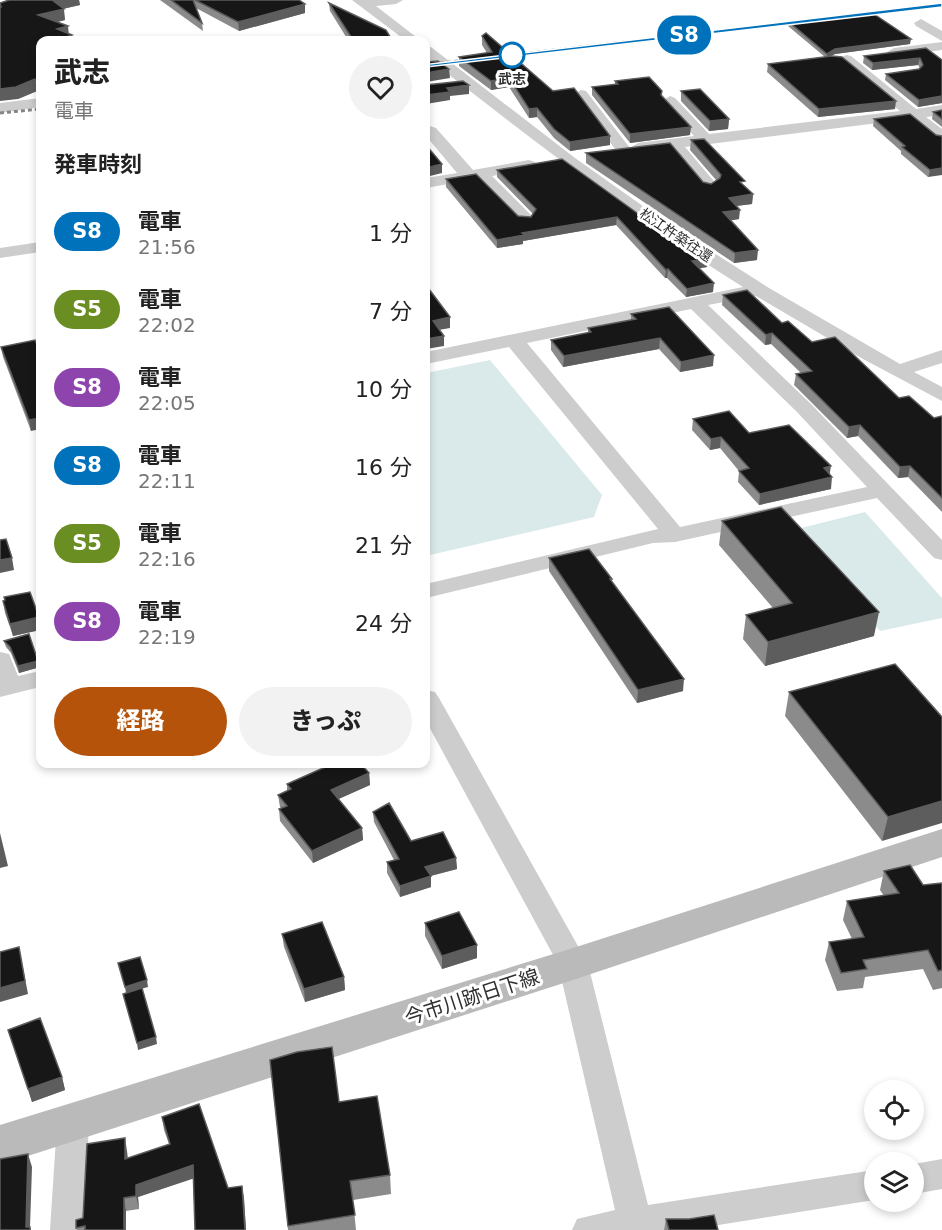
<!DOCTYPE html>
<html lang="ja">
<meta charset="utf-8">
<style>
:root{--surface:#fff;--page:#f2f2f2;--text:#222;--muted:#767676;--accent:#b45309}
body{margin:0;font-family:"DejaVu Sans","Noto Sans JP",sans-serif;background:var(--page);color:var(--text);height:100vh;display:flex;flex-direction:column;font-size:22px;white-space:nowrap}
*{box-sizing:border-box;margin:0}
p{font-size:20px;color:var(--muted)}
.icon{flex:none;width:33px;height:33px;fill:none;stroke:currentColor;stroke-width:2;stroke-linecap:round;stroke-linejoin:round}
.map{position:relative;flex:1;overflow:hidden}
.side{position:absolute;left:36px;top:36px;width:394px;height:732px;display:flex;flex-direction:column;background:var(--surface);border-radius:12px;box-shadow:0 3px 9px #0003}
.side>*{flex:none}
.badge{padding:0 12px;border-radius:20px;font-size:21px;line-height:39px}
.tools{position:absolute;left:864px;top:1080px;display:grid;gap:12px}
.tools a{display:grid;place-items:center;width:60px;height:60px;border-radius:50%;background:var(--surface);box-shadow:0 3px 9px #0003;font-size:30px}
.map>.badge{position:absolute;translate:-50% -50%;box-shadow:0 0 0 3px #fff}
h2{padding:0 18px;font-size:22px;line-height:54px}
.round{display:grid;place-items:center;flex:none;width:63px;height:63px;border-radius:32px;background:var(--page)}
.head{display:flex;align-items:center;justify-content:space-between;height:102px;padding:0 18px}
h1{font-size:28px;font-weight:800;line-height:45px}
.button{display:flex;gap:12px;margin-top:auto;padding:12px 18px}
.button a{flex:1;height:69px;border-radius:36px;background:var(--accent);color:#fff;font-size:24px;font-weight:800;line-height:69px;text-align:center}
.button a+a{background:var(--page);color:var(--text)}
ul{padding:0;list-style:none}
li{display:flex;align-items:center;gap:18px;height:78px;padding:0 18px}
li div{flex:1}
li b{display:block;font-size:22px}
li em{font-style:normal}
li .badge{min-width:66px;font-weight:700;text-align:center}
.map>svg:first-child{display:block}
.green{fill:#daeaeb}
.lines{fill:none;stroke-linecap:round;stroke-linejoin:round}
.street{fill:#cdcdcd;fill-rule:evenodd}
.secondary{fill:#bababa;fill-rule:evenodd}
.rail{stroke:#858585;stroke-width:3;stroke-dasharray:4 3;stroke-linecap:butt}
.wall{fill:#8b8b8b}
.shaded-wall{fill:#5d5d5d}
.building{fill:#171717;stroke:#5d5d5d;stroke-width:1.5}
.line{fill:#0072bc;stroke:#fff;stroke-width:1.5}
.stop-dot{fill:#fff;stroke:#0072bc;stroke-width:3}
.labels{text-anchor:middle;dominant-baseline:central;stroke-width:6;stroke-linejoin:round;paint-order:stroke}
.far-stop-label{font-size:14px;font-weight:bold;fill:#303030;stroke:#fff}
.far-street-label{font-size:14px;fill:#303030;stroke:#fff}
.near-street-label{font-size:20px;fill:#303030;stroke:#fff}
</style>
<div class="map">
<svg width="942" height="1230" viewBox="0 0 942 1230">
<rect width="100%" height="100%" fill="#fff"/>
<path class="green" d="M490 360 602 495 594 517 426 556V373Z
M865 512 942 598V618L880 631 789 531Z"/>
<g class="lines">
<path class="street" d="M352 0H403L396 4 376 6 420 40H405Z
M921 19 942 31V41L916 26 914 23Z
M942 42V50L894 56 887 52 894 48Z
M426 46 431 47 575 158 664 221 769 288 900 364 942 350V363L914 372 942 387V401L863 359 756 296 708 305 811 404 942 540V560L934 558 877 498 675 542 653 543 426 598V584L658 529 509 347 426 364V352L743 287C631 217 529 137 426 57ZM691 309 797 412 867 487 680 527 527 343Z
M846 55 851 56 916 109 942 105V115L926 117 942 129V142L936 140 910 119 685 147 718 186 710 191 704 190 670 149 638 153 632 150 624 155 618 153 574 94 581 90 586 91 630 148 638 143 694 136 662 101 670 96 675 98 709 134 900 111 841 62 839 59Z
M40 98V107L0 113V103Z
M430 126 436 128 473 170 529 160 535 162 537 165 535 168 492 176 531 215 534 219 531 223H519L477 179 426 188V178L457 173 426 136V127Z
M40 242V252L0 258V248Z
M0 652 9 654 18 676 40 671V687L0 697Z
M426 690 435 692 439 698 588 964 648 1205 874 1170V1200L687 1230H572L577 1219 615 1210 558 964 426 721Z
M73 1109 85 1113 89 1123 84 1230H50L57 1123 61 1113Z
M942 1159V1189L914 1194V1164Z"/>
<path class="secondary" d="M942 829V857L573 980 0 1165V1125L573 948Z"/>
<path class="rail" d="M856 15 942 5
M495 57 805 21
M426 65 474 59
M0 113 40 109"/>
</g>
<path class="wall" d="M9 0H79L80 5 63 9 65 20 58 22 69 34 72 35 73 40H40V98L37 91 18 99Z
M160 0H299L305 13 239 31 196 8 202 23 203 31Z
M329 3 392 40H348L330 11Z
M789 22 910 44 835 54 830 56 895 109 818 117 767 72 768 64 825 57 788 26Z
M482 36 610 145 570 151 554 138 537 117 529 118 509 87 491 90 459 66V57L487 53 482 45Z
M864 56 942 60V103L918 107 885 80 886 74 919 69 920 68 918 65 872 70 863 63Z
M615 81 662 91V95L690 135 630 143 592 95V87L615 84Z
M681 91 729 119 728 129 709 131 681 101Z
M942 110V127L932 119 933 112Z
M874 119 942 136 928 177 901 154V151L873 126Z
M691 140 753 194 752 204 736 206 739 219 731 220 757 260 734 263 586 163V153L711 184 716 180 690 150Z
M497 170 651 223 708 259 707 267 699 268 713 292 686 297 667 278H665L616 225 523 241V244L497 248 446 187V179L518 216 531 217 533 214 497 177Z
M723 295 782 323 899 398 934 418 942 416V512L908 477 898 478 858 436 847 438 794 385 796 374 801 373 771 344 765 345 722 305Z
M631 314 713 366 680 372 659 349 563 367 551 350V340L588 333V328L631 320Z
M35 340 31 431 3 357 1 347Z
M693 419 749 433 830 474 831 489 759 505 738 482 739 471 720 448 710 450 692 430Z
M722 521 874 636 765 666 743 639 746 615 773 608 719 545Z
M549 558 611 582 683 691 637 703 549 571Z
M3 601 40 624V630L13 636 5 613Z
M4 641 40 667 19 673 11 653 6 647Z
M789 692 942 717 882 841 785 716Z
M369 773 370 785 338 799 362 828 363 840 313 863 280 821 279 809 281 808 280 807 278 795 287 791V784Z
M373 812 411 841 456 858 457 869 431 876V887L400 897 387 873V862L394 860 374 822Z
M884 871 923 885 942 883V988L933 990 923 969 865 977 863 988 837 991 825 960 829 942 852 939 843 920 847 901 884 896 880 890Z
M425 923 477 958 442 969 425 936Z
M282 934 344 977 345 990 305 1002 284 947Z
M8 1030 62 1077 65 1090 32 1102Z
M270 1060 339 1102 390 1175 391 1194 353 1200 356 1230H288Z
M162 1117 228 1188 242 1186 244 1199 246 1230H195L193 1178 138 1197 139 1209 126 1211V1230H77L76 1228 127 1151 128 1159 169 1144 164 1130Z
M666 1219 718 1230H664Z"/>
<path class="shaded-wall" d="M51 0H79L80 5 53 11Z
M305 4V13L239 31 238 22Z
M64 9 65 20 40 26 38 15Z
M68 26 69 36 72 35 73 40H57V29Z
M911 39 910 44 835 54 827 58V54L835 49Z
M920 58 918 65 872 70 873 63Z
M449 69 450 78 426 82V73Z
M509 78V87L491 90V81Z
M35 79 37 91 18 99 0 101V89Z
M469 85V94L450 96V100L426 104V95L447 88Z
M942 96V103L918 107 919 100Z
M896 101 895 109 818 117 819 109Z
M537 108V117L529 118V109Z
M729 119 728 129 709 131 710 121Z
M691 127 690 135 630 143V134Z
M610 136V145L570 151V142Z
M442 164V173L426 177V168Z
M942 168V175L928 177 930 170Z
M753 194 752 204 728 207 729 198Z
M740 210 739 219 722 222 723 212Z
M617 217 616 225 523 241V244L497 248V240L522 233Z
M758 250 757 260 734 263 735 253Z
M708 259 707 267 691 270 692 261Z
M668 269 667 278H665L666 270Z
M714 283 713 292 686 297 687 289Z
M450 317V328L433 331V321Z
M772 333 771 344 765 345 766 335Z
M444 336V346L426 349V339Z
M660 338 659 349 563 367 564 356Z
M714 355 713 366 680 372 681 362Z
M40 418V429L31 431 29 420Z
M860 425 858 436 847 438 849 427Z
M721 437 720 448 710 450 711 439Z
M831 466 829 478 832 477 831 489 759 505 760 494 824 468Z
M910 466 908 477 898 478 900 467Z
M12 558 14 570 0 573V560Z
M879 612 874 636 765 666 768 642Z
M39 617 40 630 13 636 10 624Z
M38 661 40 667 19 673 18 666Z
M684 679 683 691 637 703 638 690Z
M369 773 370 785 332 802 331 790Z
M942 801V823L882 841 888 817Z
M362 828 363 840 313 863 312 851Z
M0 833 8 866 0 868Z
M456 858 457 869 426 877 425 867Z
M431 876V887L400 897V886Z
M477 945V958L442 969V956Z
M19 947 28 994 0 1002V988Z
M344 977 345 990 305 1002 304 989Z
M147 980 148 987 126 993 125 987Z
M156 1037 157 1044 138 1050 137 1043Z
M62 1077 65 1090 32 1102 28 1089Z
M125 1138 127 1151 128 1172 125 1159Z
M28 1154 32 1167 30 1227 31 1230H27L26 1227Z
M193 1165 195 1178 138 1197 139 1209 136 1196V1185Z
M242 1186 244 1199 246 1230H245Z
M124 1198 126 1211V1230H124Z"/>
<path class="building" d="M9 0H52L64 9 38 15 68 26 57 29 72 35 57 40H40V90L35 79 16 87 0 89V7H1L0 3Z
M171 0H193L202 23Z
M195 0H299L305 4 238 22Z
M329 3 386 30 392 40H353Z
M871 12 911 39 835 49 827 54 789 22Z
M486 33 553 91 574 88 610 136 570 142 554 129 537 108 529 109 509 78 491 81 459 57 492 52 482 36Z
M926 48 942 60V96L919 100 886 74 919 69 923 65 920 58 873 63 864 56Z
M832 56 842 57 896 101 819 109 768 64Z
M438 61 449 69 426 73V62Z
M649 77 662 91 661 95 691 127 630 134 592 87 618 84 615 81Z
M463 81 469 85 447 88 450 92 426 95V85Z
M700 89 729 119 710 121 681 91Z
M942 110V119L933 112Z
M910 114 936 135 942 136V168L930 170 902 147 905 146 874 119Z
M704 139 745 181 740 182 753 194 729 198 740 210 723 212 758 250 735 253 586 153 670 143 703 182 711 184 720 178 721 175 691 140Z
M426 145 442 164 426 168Z
M562 159 651 223 708 259 692 261 714 283 687 289 668 269 666 270 617 217 522 233 524 235 497 240 446 179 476 174 518 216 531 217 536 209 497 170Z
M426 285 450 317 433 321 444 336 426 339Z
M747 290 782 323 788 321 812 342 835 337 899 398 909 396 934 418 942 416V498L910 466 900 467 860 425 849 427 796 374 812 371 772 333 766 335 723 295Z
M669 307 714 355 681 362 660 338 564 356 551 340 591 332 588 328 636 319 631 314Z
M35 340 40 351V418L29 420 1 347Z
M729 411 749 433 789 425 831 466 824 468 832 477 760 494 739 471 749 468 721 437 711 439 693 419Z
M781 507 879 612 768 642 746 615 792 603 722 521Z
M6 539 12 558 0 560V540Z
M589 549 612 579H610L684 679 638 690 549 558Z
M30 592 39 617 10 624 3 601 5 600 4 597Z
M29 634 38 661 18 666 10 647 4 641Z
M895 664 942 717V801L888 817 789 692Z
M332 764H361L369 773 331 790 362 828 312 851 279 809 287 806 278 795 291 789 287 784Z
M389 803 411 841 443 832 456 858 425 867 431 876 400 886 387 862 399 859 373 812Z
M910 865 923 885 942 883V970L938 971 928 950 863 960 867 969 841 973 829 942 864 937 847 901 899 893 884 871Z
M459 912 477 945 442 956 425 923Z
M322 922 344 977 304 989 282 934Z
M19 947 25 981 0 988V952Z
M140 957 147 980 125 987 118 963Z
M142 988 156 1037 137 1043 123 994Z
M40 1018 62 1077 28 1089 8 1030Z
M332 1047 339 1102 377 1096 390 1175 350 1181 355 1215 288 1226 270 1060 297 1052Z
M199 1104 228 1188 242 1186 245 1230H195L193 1165 136 1185V1196L124 1198V1230H85V1226L76 1228V1220L83 1218 87 1144 125 1138V1159L170 1144 162 1117Z
M28 1154 26 1227H30V1230H0V1159Z
M714 1215 718 1230H669L666 1219H689Z"/>
<path class="line" d="M942 3V7L426 67 422 65Z"/>
<circle class="stop-dot" cx="512" cy="55" r="12"/>
<g class="labels">
<g class="far-stop-label">
<text x="512" y="79">武志</text>
</g>
<g class="far-street-label">
<text transform="translate(676 235) rotate(34)">松江杵築往還</text>
</g>
<g class="near-street-label">
<text transform="translate(472 997) rotate(-18)">今市川跡日下線</text>
</g>
</g>
</svg>
<div class="tools">
<a><svg class="icon" aria-label="locate" viewBox="0 0 24 24"><circle cx="12" cy="12" r="6"/><path d="M12 2v4M12 18v4M2 12h4M18 12h4"/></svg></a>
<a><svg class="icon" aria-label="layers" viewBox="0 0 24 24"><path d="M12 4l9 5-9 5-9-5zM3 14l9 5 9-5"/></svg></a>
</div>
<b class="badge" style="left:684px;top:35px;background:#0072bc;color:#fff">S8</b>
<section class="side">
<div class="head"><div><h1>武志</h1><p>電車</p></div><a class="round"><svg class="icon" aria-label="heart" viewBox="0 0 24 24"><path d="M12 20l-8-8c-3-5 5-10 8-4 3-6 11-1 8 4z"/></svg></a></div>
<h2>発車時刻</h2>
<ul>
<li><span class="badge" style="background:#0072bc;color:#fff">S8</span><div><b>電車</b><p>21:56</p></div><em>1 分</em></li>
<li><span class="badge" style="background:#6b8e23;color:#fff">S5</span><div><b>電車</b><p>22:02</p></div><em>7 分</em></li>
<li><span class="badge" style="background:#8e44ad;color:#fff">S8</span><div><b>電車</b><p>22:05</p></div><em>10 分</em></li>
<li><span class="badge" style="background:#0072bc;color:#fff">S8</span><div><b>電車</b><p>22:11</p></div><em>16 分</em></li>
<li><span class="badge" style="background:#6b8e23;color:#fff">S5</span><div><b>電車</b><p>22:16</p></div><em>21 分</em></li>
<li><span class="badge" style="background:#8e44ad;color:#fff">S8</span><div><b>電車</b><p>22:19</p></div><em>24 分</em></li>
</ul>
<div class="button"><a>経路</a><a>きっぷ</a></div>
</section>
</div>
